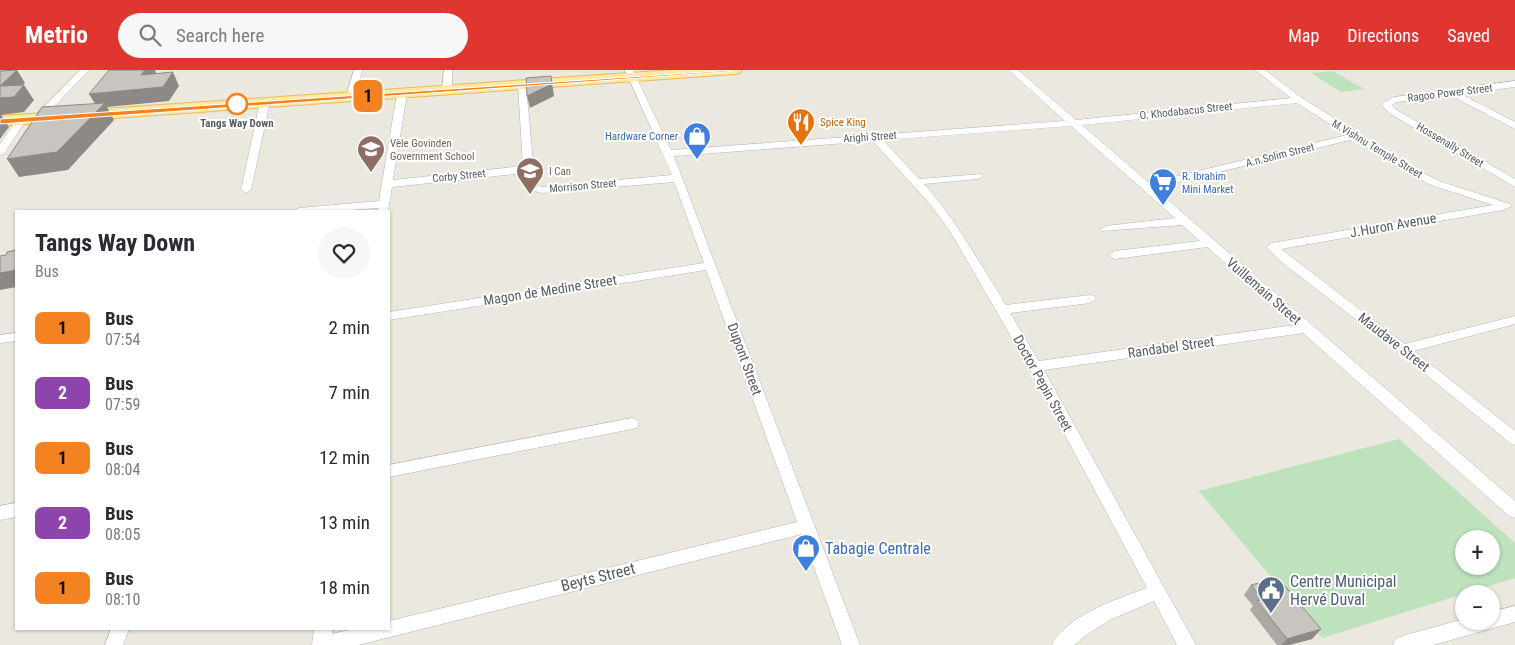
<!DOCTYPE html>
<meta charset="utf-8">
<style>
:root{--surface:#fff;--page:#f7f7f7;--text:#2b2b33;--muted:#7c7c81;--accent:#e1352f}
body{margin:0;font-family:"Roboto Condensed",sans-serif;background:var(--page);color:var(--text);height:100vh;display:flex;flex-direction:column;font-size:19px;white-space:nowrap}
*{box-sizing:border-box;margin:0}
p{font-size:16px;color:var(--muted)}
.icon{flex:none;width:28px;height:28px;fill:none;stroke:currentColor;stroke-width:2;stroke-linecap:round;stroke-linejoin:round}
.map{position:relative;flex:1;overflow:hidden}
.sheet{position:absolute;left:15px;top:140px;width:375px;height:420px;display:flex;flex-direction:column;background:var(--surface);border-radius:0px;box-shadow:0 1px 4px #0004}
.sheet>*{flex:none}
.badge{padding:0 10px;border-radius:8px;font-size:18px;line-height:32px}
.fabs{position:absolute;left:1455px;top:460px;display:grid;gap:10px}
.fabs a{display:grid;place-items:center;width:45px;height:45px;border-radius:50%;background:var(--surface);box-shadow:0 1px 4px #0004;font-size:25px}
.map>.badge{position:absolute;translate:-50% -50%;box-shadow:0 0 0 2px #fff}
.round{display:grid;place-items:center;flex:none;width:52px;height:52px;border-radius:26px;background:var(--page)}
.summary{display:flex;align-items:center;justify-content:space-between;height:85px;padding:0 20px}
h1{font-size:24px;font-weight:700;line-height:38px}
ul{padding:0;list-style:none}
li{display:flex;align-items:center;gap:15px;height:65px;padding:0 20px}
li div{flex:1}
li b{display:block;font-size:19px}
li em{font-style:normal}
li .badge{min-width:55px;font-weight:700;text-align:center}
header{display:flex;align-items:center;gap:30px;box-sizing:border-box;height:70px;padding:0 25px;background:var(--accent);color:#fff}
header strong{font-size:24px}
nav{display:flex;gap:28px;margin-inline-start:auto;font-size:18px}
.search{width:350px;height:45px;background:var(--page);display:flex;align-items:center;gap:12px;box-sizing:border-box;padding:0 18px;border-radius:28px;color:var(--muted);font-size:19px}
.map>svg:first-child{display:block}
.green{fill:#bde2bc;fill-rule:evenodd}
.lines{fill:none;stroke-linecap:round;stroke-linejoin:round}
.minor-casing{stroke:#b2b6ba;stroke-width:1}
.primary-casing{stroke:#ebbb58;stroke-width:2}
.minor{fill:#fff;fill-rule:evenodd}
.primary{fill:#fbe9a4;fill-rule:evenodd}
.wall{fill:#aca9a4}
.shaded-wall{fill:#8c8986}
.building{fill:#c8c4bf;stroke:#8c8986}
.line{fill:#f58220;stroke:#fff}
.stop-dot{fill:#fff;stroke:#f58220;stroke-width:2.5}
.labels{text-anchor:middle;dominant-baseline:central;stroke-width:4;stroke-linejoin:round;paint-order:stroke}
.far-street-label{font-size:11px;fill:#585c60;stroke:#fff}
.far-food-label{font-size:11px;fill:#c56008;stroke:#fff;text-anchor:start}
.far-stop-label{font-size:11px;font-weight:bold;fill:#585c60;stroke:#fff}
.far-shop-label{font-size:11px;fill:#366cbe;stroke:#fff;text-anchor:end}
.far-education-label{font-size:11px;fill:#785e54;stroke:#fff;text-anchor:start}
.street-label{font-size:14px;fill:#585c60;stroke:#fff}
.near-shop-label{font-size:16px;fill:#366cbe;stroke:#fff;text-anchor:start}
.near-street-label{font-size:16px;fill:#585c60;stroke:#fff}
.near-service-label{font-size:16px;fill:#4e5e75;stroke:#fff;text-anchor:start}
</style>
<header>
<strong>Metrio</strong>
<div class="search"><svg class="icon" aria-label="search" viewBox="0 0 24 24"><circle cx="10" cy="10" r="6"/><path d="M15 15l6 6"/></svg>Search here</div>
<nav><a>Map</a><a>Directions</a><a>Saved</a></nav>
</header>
<div class="map">
<svg width="1515" height="575" viewBox="0 0 1515 575">
<rect width="100%" height="100%" fill="#ebe8df"/>
<path class="green" d="M1333 1 1364 19 1341 22 1311 3Z
M1399 369 1515 473V508L1322 568 1199 421ZM1464 469H1491V496H1464Z"/>
<g class="lines">
<g class="minor-casing">
<path id="minor" d="M80 0H89L40 51H34V47Z
M354 0H362L356 27 351 30 346 27Z
M444 0H452V20L447 23 442 20Z
M625 0H633L671 80 1065 51 1009 0H1018L1076 50 1291 28 1255 0H1265L1302 28 1417 100 1439 111 1510 134 1512 136 1503 140 1281 179 1405 274 1515 246V254L1414 281 1515 361V375L1510 373 1398 282 1284 194 1266 177 1272 173 1493 135 1431 115 1409 104 1354 69 1154 118 1515 431V448L1509 446 1303 263 1044 300 1196 575H1177L1154 531 1112 549 1089 563 1074 575H1052C1064 547 1119 528 1147 518L1028 296 950 161 930 134 873 71 674 86 860 575H842L802 464 358 575H312L314 559H332V564L353 559H389V551L797 452 706 200 389 250V242L704 193 674 112 541 123 526 118 524 103 392 117 388 141H378V138L337 141H293L299 138 379 131 397 24 402 21 407 24 393 110 523 96 518 15 522 12 526 15 535 114 542 117 672 105ZM1297 33 1347 65 1149 113 1082 55ZM1071 56 1175 148 1106 156 1100 159 1102 161 1182 155 1200 171 1115 181 1109 185 1111 188 1115 189 1207 177 1295 255 1039 291 1010 243 1090 233 1096 229 1094 226 1090 225 1006 235C980 194 957 151 924 114L977 109 981 108 982 106 981 104 919 109 883 70Z
M1515 11V17L1461 24 1515 52V59L1450 25 1396 32 1392 35 1395 39 1515 109V117L1389 43 1381 34 1394 27Z
M265 29 270 32 251 120 246 123 241 120 260 32Z
M21 47 26 50 4 84 0 85V74L18 48Z
M16 263V271L0 273V265Z
M632 348 637 350 639 354 637 358 389 407V395Z
M16 433V447L0 450V436Z
M1515 536V552L1433 575H1393L1395 569 1402 566 1464 549V551H1491V542Z
M111 559H129L123 575H105Z"/>
</g>
<g class="primary-casing">
<path id="primary" d="M673 0H742L740 3 735 4 0 56V46Z"/>
</g>
<use href="#minor" class="minor"/>
<use href="#primary" class="primary"/>
</g>
<path class="wall" d="M1251 515 1321 559 1312 569 1289 575H1277L1250 540 1253 536 1244 525Z"/>
<path class="shaded-wall" d="M17 0 25 13 10 27 24 15 34 30 24 42 1 45 9 57 0 69V16Z
M145 0H155L157 6 141 5Z
M173 2 179 16 169 31 107 37 114 50 68 100 19 107 7 89 97 37 89 24Z
M551 6 554 26 530 38 527 26Z
M16 200V217L0 220V203Z
M1321 559 1312 569 1289 575H1281L1287 569Z"/>
<path class="building" d="M17 0 0 16V1Z
M109 0H145L141 5 173 2 163 17 89 24Z
M551 6 552 14 527 26 526 8Z
M24 15 14 27 0 28V16Z
M105 33 57 82 7 89 42 37Z
M16 180V200L0 203V186L6 185 7 182Z
M1278 508 1321 559 1287 569 1257 531 1262 529 1251 515Z"/>
<path class="line" d="M735 0 737 1 0 54V49Z"/>
<defs>
<g id="restaurant-pin" transform="scale(1.4375)"><path d="M0 17L-7.5 6A9.5 9.5 0 1 1 7.5 6Z" fill="#e8710a" stroke="#fff"/><path d="M-5-6h1v4h1v-4h1v4h1v-4h1v5L-1.5 .5V6h-2V.5L-5-1ZM5-6V6H3V1.5H1.5Q1.5-4 5-6Z" fill="#fff"/></g>
<g id="shop-pin" transform="scale(1.4375)"><path d="M0 17L-7.5 6A9.5 9.5 0 1 1 7.5 6Z" fill="#3f7fe0" stroke="#fff"/><path d="M-5-2.5h2.3a2.7 3.5 0 0 1 5.4 0H5L5.5 6h-11ZM-1.5-2.5h3a1.5 2.3 0 0 0-3 0Z" fill="#fff"/></g>
<g id="school-pin" transform="scale(1.4375)"><path d="M0 17L-7.5 6A9.5 9.5 0 1 1 7.5 6Z" fill="#8d6e63" stroke="#fff"/><path d="M0-5L7-2L0 1L-7-2ZM-4 1L0 2.5L4 1V4Q0 6-4 4Z" fill="#fff"/></g>
<g id="supermarket-pin" transform="scale(1.4375)"><path d="M0 17L-7.5 6A9.5 9.5 0 1 1 7.5 6Z" fill="#3f7fe0" stroke="#fff"/><path d="M-6-5.5h2.5l.6 2H6L4.5 2H-2.5L-4.4-4H-6ZM-1.5 3.2a1.3 1.3 0 1 0 .1 0ZM3 3.2a1.3 1.3 0 1 0 .1 0Z" fill="#fff"/></g>
<g id="civic-pin" transform="scale(1.4375)"><path d="M0 17L-7.5 6A9.5 9.5 0 1 1 7.5 6Z" fill="#5c6f8a" stroke="#fff"/><path d="M-.6-6.5H3V-4.5H.6V-3L4-1V1h2V6H-6V1h2V-1L-.6-3ZM-1.2 2.5V6h2.4V2.5Z" fill="#fff"/></g>
</defs>
<g fill-rule="evenodd">
<use href="#restaurant-pin" x="801" y="52"/>
<use href="#shop-pin" x="697" y="66"/>
<use href="#school-pin" x="371" y="79"/>
<use href="#school-pin" x="530" y="101"/>
<use href="#supermarket-pin" x="1163" y="112"/>
<use href="#shop-pin" x="806" y="478"/>
<use href="#civic-pin" x="1271" y="520"/>
</g>
<circle class="stop-dot" cx="237" cy="34" r="10"/>
<g class="labels">
<g class="far-street-label">
<text transform="translate(1450 23) rotate(-7)">Ragoo Power Street</text>
<text transform="translate(1186 41) rotate(-6)">O. Khodabacus Street</text>
<text transform="translate(870 67) rotate(-4)">Arighi Street</text>
<text transform="translate(1450 75) rotate(31)">Hossenally Street</text>
<text transform="translate(1377 79) rotate(31)">M.Vishnu Temple Street</text>
<text transform="translate(1280 85) rotate(-14)">A.n.Solim Street</text>
<text transform="translate(459 106) rotate(-6)">Corby Street</text>
<text transform="translate(583 116) rotate(-5)">Morrison Street</text>
</g>
<g class="far-food-label">
<text x="820" y="52">Spice King</text>
</g>
<g class="far-stop-label">
<text x="237" y="53">Tangs Way Down</text>
</g>
<g class="far-shop-label">
<text x="678" y="66">Hardware Corner</text>
<text x="1182" y="106" text-anchor="start">R. Ibrahim<tspan x="1182" dy="13">Mini Market</tspan></text>
</g>
<g class="far-education-label">
<text x="390" y="73">Vèle Govinden<tspan x="390" dy="13">Government School</tspan></text>
<text x="549" y="101">I Can</text>
</g>
<g class="street-label">
<text transform="translate(1393 155) rotate(-10)">J.Huron Avenue</text>
<text transform="translate(550 220) rotate(-9)">Magon de Medine Street</text>
<text transform="translate(1264 221) rotate(41)">Vuillemain Street</text>
<text transform="translate(1394 272) rotate(38)">Maudave Street</text>
<text transform="translate(1171 277) rotate(-8)">Randabel Street</text>
<text transform="translate(745 289) rotate(70)">Dupont Street</text>
<text transform="translate(1043 313) rotate(61)">Doctor Pepin Street</text>
</g>
<g class="near-shop-label">
<text x="825" y="478">Tabagie Centrale</text>
</g>
<g class="near-street-label">
<text transform="translate(598 507) rotate(-14)">Beyts Street</text>
</g>
<g class="near-service-label">
<text x="1290" y="511">Centre Municipal<tspan x="1290" dy="18">Hervé Duval</tspan></text>
</g>
</g>
</svg>
<div class="fabs">
<a>+</a>
<a>−</a>
</div>
<b class="badge" style="left:368px;top:26px;background:#f58220;color:#111">1</b>
<section class="sheet">
<div class="summary"><div><h1>Tangs Way Down</h1><p>Bus</p></div><a class="round"><svg class="icon" aria-label="heart" viewBox="0 0 24 24"><path d="M12 20l-8-8c-3-5 5-10 8-4 3-6 11-1 8 4z"/></svg></a></div>
<ul>
<li><span class="badge" style="background:#f58220;color:#111">1</span><div><b>Bus</b><p>07:54</p></div><em>2 min</em></li>
<li><span class="badge" style="background:#8e44ad;color:#fff">2</span><div><b>Bus</b><p>07:59</p></div><em>7 min</em></li>
<li><span class="badge" style="background:#f58220;color:#111">1</span><div><b>Bus</b><p>08:04</p></div><em>12 min</em></li>
<li><span class="badge" style="background:#8e44ad;color:#fff">2</span><div><b>Bus</b><p>08:05</p></div><em>13 min</em></li>
<li><span class="badge" style="background:#f58220;color:#111">1</span><div><b>Bus</b><p>08:10</p></div><em>18 min</em></li>
</ul>
</section>
</div>
